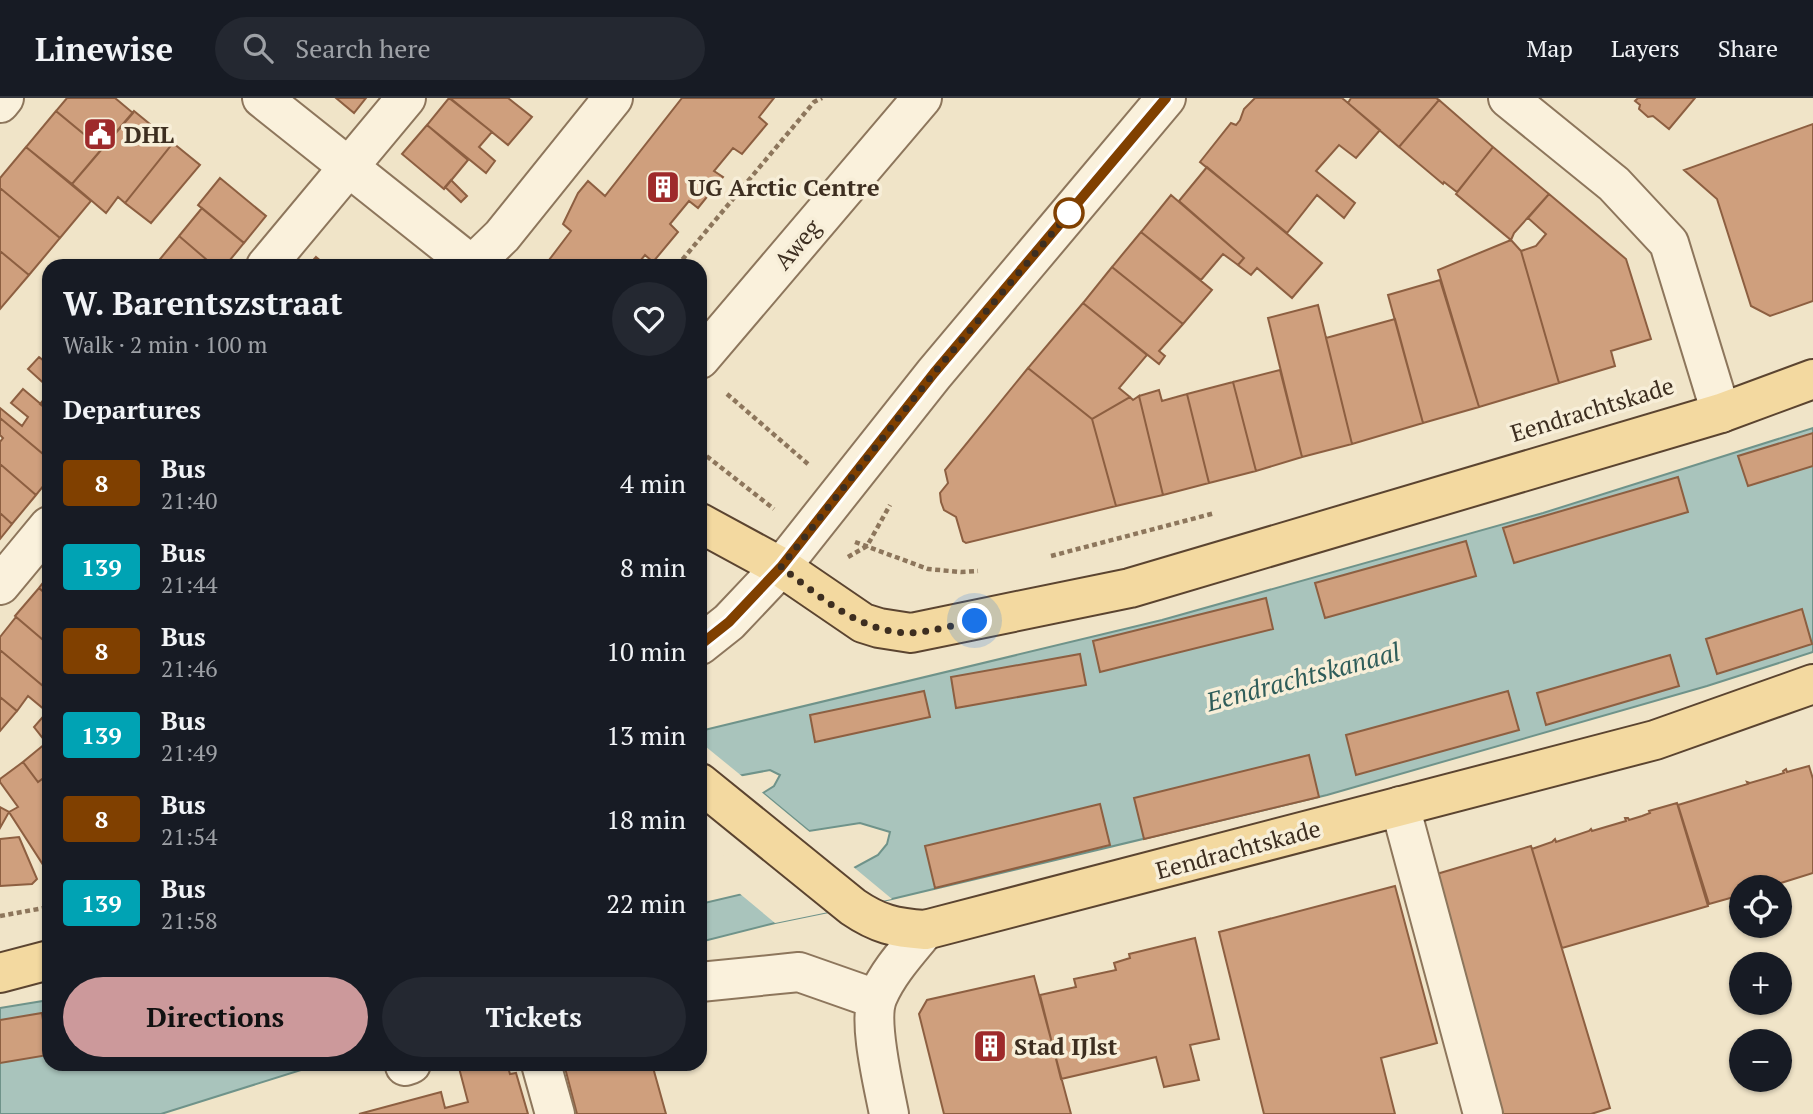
<!DOCTYPE html>
<meta charset="utf-8">
<style>
:root{--surface:#171b24;--page:#242831;--text:#f1f3f6;--muted:#9ea1a6;--line:#363941;--accent:#cc999b}
body{margin:0;font-family:"PT Serif",serif;background:var(--page);color:var(--text);height:100vh;display:flex;flex-direction:column;font-size:26px;white-space:nowrap}
*{box-sizing:border-box;margin:0}
p{font-size:23px;color:var(--muted)}
.icon{flex:none;width:38px;height:38px;fill:none;stroke:currentColor;stroke-width:2;stroke-linecap:round;stroke-linejoin:round}
.map{position:relative;flex:1;overflow:hidden}
.side{position:absolute;left:42px;top:161px;width:665px;height:812px;display:flex;flex-direction:column;background:var(--surface);border-radius:21px;box-shadow:0 2px 5px #0004}
.side>*{flex:none}
.badge{padding:0 14px;border-radius:5px;font-size:24px;line-height:46px}
.controls{position:absolute;left:1729px;top:777px;display:grid;gap:14px}
.controls a{display:grid;place-items:center;width:63px;height:63px;border-radius:50%;background:var(--surface);box-shadow:0 2px 5px #0004;font-size:35px}
.you{position:absolute;width:35px;height:35px;margin:-18px;border:5px solid #fff;border-radius:50%;background:#1a73e8;box-shadow:0 0 0 10px #1a73e833}
.map>.badge{position:absolute;translate:-50% -50%;box-shadow:0 0 0 4px #fff}
h2{padding:0 21px;font-size:26px;line-height:63px}
.round{display:grid;place-items:center;flex:none;width:74px;height:74px;border-radius:37px;background:var(--page)}
.overview{display:flex;align-items:center;justify-content:space-between;height:119px;padding:0 21px}
h1{font-size:33px;font-weight:600;line-height:52px}
.primary-button{display:flex;gap:14px;margin-top:auto;padding:14px 21px}
.primary-button a{flex:1;height:80px;border-radius:42px;background:var(--accent);color:#111;font-size:28px;font-weight:600;line-height:80px;text-align:center}
.primary-button a+a{background:var(--page);color:var(--text)}
ul{padding:0;list-style:none}
li{display:flex;align-items:center;gap:21px;height:84px;padding:0 21px}
li div{flex:1}
li b{display:block;font-size:26px}
li em{font-style:normal}
li .badge{min-width:77px;font-weight:700;text-align:center}
header{display:flex;align-items:center;gap:42px;box-sizing:border-box;height:98px;padding:0 35px;background:var(--surface);border-bottom:2px solid var(--line)}
header strong{font-size:33px}
nav{display:flex;gap:38px;margin-inline-start:auto;font-size:24px}
.search{width:490px;height:63px;background:var(--page);display:flex;align-items:center;gap:18px;box-sizing:border-box;padding:0 24px;border-radius:38px;color:var(--muted);font-size:26px}
.map>svg:first-child{display:block}
.water{fill:#a9c4bc;stroke:#6f938a;stroke-width:2}
.pier{fill:#f0e4c8}
.building{fill:#cf9f7d;stroke:#8d5f41;stroke-width:2}
.lines{fill:none;stroke-linecap:round;stroke-linejoin:round}
.minor-casing{stroke:#8d765c;stroke-width:42}
.major-casing{stroke:#5b4430;stroke-width:42}
.path{stroke:#8d765c;stroke-width:4.5;stroke-dasharray:5 3.5;stroke-linecap:butt}
.minor{stroke:#faf1dc;stroke-width:38}
.major{stroke:#f3d9a0;stroke-width:38}
.line-casing{stroke:#fff;stroke-width:16}
.line{stroke:#804000;stroke-width:10}
.walk{stroke:#3d2e20;stroke-width:7;stroke-dasharray:0 12.6}
.stop-dot{fill:#fff;stroke:#804000;stroke-width:3.5}
.labels{text-anchor:middle;dominant-baseline:central;stroke-width:7;stroke-linejoin:round;paint-order:stroke}
.poi-label{font-size:24px;font-weight:bold;fill:#3d2e20;stroke:#f7eed8;text-anchor:start}
.street-label{font-size:24px;fill:#3d2e20;stroke:#f7eed8}
.water-label{font-size:26px;font-style:italic;fill:#2f5d5a;stroke:#f7eed8}
</style>
<header>
<strong>Linewise</strong>
<div class="search"><svg class="icon" aria-label="search" viewBox="0 0 24 24"><circle cx="10" cy="10" r="6"/><path d="M15 15l6 6"/></svg>Search here</div>
<nav><a>Map</a><a>Layers</a><a>Share</a></nav>
</header>
<div class="map">
<svg width="1813" height="1016" viewBox="0 0 1813 1016">
<rect width="100%" height="100%" fill="#f0e4c8"/>
<path class="water" d="M1813 330V554L1707 588 1327 697 892 801 775 825 700 844V806L854 770 878 757 887 746 890 734 860 725 809 733 763 695 774 688 780 677 770 672 700 685V633L1162 522 1543 415Z
M49 902V966H320L161 1016H0V910Z"/>
<path class="pier" d="M700 644 743 679 700 689Z
M759 692 812 736 702 763 700 706Z
M851 767 892 801 775 825 739 795Z"/>
<path class="building" d="M67 0H115L133 15 102 51 56 13Z
M336 0H366L354 15Z
M449 0 492 34 479 49 495 63 486 75 427 27Z
M450 0H508L532 19 508 47Z
M682 0H774L759 19 767 26 742 56 733 50 714 73 723 79 698 110 689 103 670 126 678 134 653 164 645 157 636 168H549L546 166 571 133 563 126 578 95 588 83 605 98Z
M1255 0H1342L1380 32 1356 60 1339 47 1316 73 1355 105 1344 120 1317 97 1287 135 1200 64 1231 25 1236 27 1240 22 1244 11Z
M1351 0H1436L1439 2 1399 49 1348 5Z
M1638 0H1695L1669 31 1653 18 1648 19 1639 11 1640 7 1635 3Z
M1439 2 1493 49 1457 94 1444 84 1443 86 1399 49Z
M56 13 102 51 72 86 26 49Z
M134 13 173 45 125 105 118 99 106 115 72 86Z
M1813 26V203L1770 218 1751 208 1717 101 1684 72Z
M427 27 468 62 444 91 402 56Z
M173 45 200 67 151 125 125 105Z
M26 49 91 103 60 140 0 90V80Z
M1493 49 1549 96 1514 135 1511 142 1456 96Z
M1207 69 1322 165 1292 200 1257 170 1251 177 1238 167 1244 160 1179 103Z
M220 80 266 118 244 145 198 107Z
M451 82 467 98 461 104 445 89Z
M0 90 60 140 29 177 0 153Z
M1549 96 1626 161 1651 241 1611 253 1615 268 1559 285 1521 153 1536 148 1546 136 1528 120Z
M1171 97 1244 160 1238 167 1223 156 1201 182 1141 134Z
M202 110 244 145 225 168H214L179 138Z
M1141 134 1212 192 1183 226 1112 169Z
M179 138 214 168H159L156 166Z
M1511 142 1521 153 1559 285 1479 309 1438 172Z
M0 153 29 177 0 211Z
M316 159 327 168H308Z
M1112 169 1183 226 1159 253 1165 258 1159 266 1083 205Z
M1440 182 1479 309 1423 325 1388 197Z
M1083 205 1147 257 1119 290 1130 299 1092 321 1028 270Z
M1318 207 1352 346 1302 359 1268 220Z
M1395 221 1423 325 1352 346 1326 240Z
M39 259 49 267V290L28 271Z
M1028 270 1092 321 1116 408 966 445 963 443 956 419 944 412 941 404 940 395 948 385 945 372Z
M1280 272 1302 359 1256 373 1233 284Z
M1233 284 1256 373 1209 385 1187 296Z
M23 291 49 313V361L0 320V310L22 328 28 319 11 305Z
M1159 292 1162 303 1187 296 1209 385 1163 397 1139 298Z
M49 295V313L40 306Z
M1139 298 1163 397 1116 408 1092 321 1130 299 1133 302Z
M0 320 49 361V381L36 397 0 366V344L3 340 0 337Z
M1813 335V368L1748 388 1738 358Z
M0 366 36 397 12 426 0 415Z
M1678 379 1688 414 1514 465 1503 430Z
M0 415 12 426 0 441Z
M1466 443 1476 478 1325 520 1315 485Z
M49 477V499L39 490Z
M39 490 49 499V547L15 518Z
M1266 500 1273 531 1100 574 1093 543Z
M1802 511 1812 546 1717 576 1706 541Z
M16 519 49 547V593L0 552V539Z
M0 552 49 593V607L45 612 28 598 17 613 0 599Z
M1080 556 1086 587 956 610 951 579Z
M1670 557 1679 588 1546 627 1537 595Z
M924 593 930 619 815 644 810 617Z
M1508 593 1519 632 1356 677 1346 637Z
M0 599 17 613 0 633Z
M48 613 49 614V648L34 629Z
M46 645 49 648V685L45 679 38 684 23 664Z
M1309 657 1319 699 1144 741 1134 700Z
M23 664 38 684 45 679 49 685V776L9 714 18 709 0 684V681Z
M1809 668 1813 681V775L1768 789H1741V797L1709 806 1678 707 1748 686 1747 684 1750 685 1784 675 1783 673 1786 671 1787 674Z
M1677 705 1708 808 1562 850 1532 751 1552 744 1555 741 1556 744 1589 733 1591 731 1592 733 1626 723 1625 720H1628L1629 722 1642 718 1650 715 1649 713Z
M1100 706 1110 747 935 790 925 748Z
M0 709 9 714 0 730Z
M19 739 37 781 32 786 0 788V741Z
M1531 748 1610 1010 1591 1016H1503L1430 778Z
M1395 788 1437 945 1381 960 1395 1016H1264L1219 834Z
M1195 840 1219 941 1190 947 1199 982 1164 989 1156 959 1061 981 1040 897 1076 889 1074 881 1116 872 1114 865 1130 860 1129 856Z
M1034 878 1071 1016H944L919 916 927 902Z
M42 915 48 957 0 965V922Z
M458 966H460L461 971 479 966H507L510 976 516 975 528 1016H359L441 994 445 1010 468 1004Z
M564 966H652L666 1016H577Z"/>
<g class="lines">
<g class="minor-casing">
<path id="minor" d="M262 0 473 168
M1508 0 1614 86 1669 145 1721 315
M0 5 4 0
M472 167 502 138 613 0
M266 168 406 0
M700 261 922 0
M0 487 49 428
M700 547 729 524 781 469 934 276 1166 0
M1400 708 1483 1016
M700 884 799 874 876 901
M541 966 555 1016
M405 968 411 966
M889 1016C884 989 867 922 878 898 889 873 908 853 925 832"/>
</g>
<g class="major-casing">
<path id="major" d="M700 425 781 469 863 525 879 530 911 535 1130 490 1721 315 1813 281
M700 685 853 809C878 826 895 830 925 832L1655 642 1813 586
M0 875 49 862"/>
</g>
<path class="path" d="M677 168 814 4 822 0
M727 296 808 366
M700 353 774 411
M855 444 928 471 961 474 978 473
M1051 458 1215 415
M848 459 867 448 890 407
M0 818 49 809"/>
<use href="#minor" class="minor"/>
<use href="#major" class="major"/>
</g>
<g class="lines">
<g class="line-casing">
<path id="line" d="M700 547 729 524 781 469 934 275 1166 0"/>
</g>
<use href="#line" class="line"/>
<path class="walk" d="M975 523C954 527 931 534 910 535 860 535 818 497 781 469L934 275 1077 106 1069 115"/>
</g>
<defs>
<g id="civic-square" transform="scale(1.75)"><rect x="-9" y="-9" width="18" height="18" rx="4" fill="#9e2a2b" stroke="#f7eed8"/><path d="M-.6-6.5H3V-4.5H.6V-3L4-1V1h2V6H-6V1h2V-1L-.6-3ZM-1.2 2.5V6h2.4V2.5Z" fill="#fff"/></g>
<g id="building-square" transform="scale(1.75)"><rect x="-9" y="-9" width="18" height="18" rx="4" fill="#9e2a2b" stroke="#f7eed8"/><path d="M-4-6H4V6H1V3H-1V6H-4ZM-2.5-4.3h1.7v1.8h-1.7ZM.8-4.3h1.7v1.8H.8ZM-2.5-1h1.7V.8h-1.7ZM.8-1h1.7V.8H.8Z" fill="#fff"/></g>
</defs>
<g fill-rule="evenodd">
<use href="#civic-square" x="100" y="36"/>
<use href="#building-square" x="663" y="89"/>
<use href="#building-square" x="990" y="948"/>
</g>
<circle class="stop-dot" cx="1069" cy="115" r="14"/>
<g class="labels">
<g class="poi-label">
<text x="124" y="36">DHL</text>
<text x="688" y="89">UG Arctic Centre</text>
<text x="1014" y="948">Stad IJlst</text>
</g>
<g class="street-label">
<text transform="translate(797 146) rotate(-50)">Aweg</text>
<text transform="translate(1592 311) rotate(-17)">Eendrachtskade</text>
<text transform="translate(1238 751) rotate(-15)">Eendrachtskade</text>
</g>
<g class="water-label">
<text transform="translate(1303 578) rotate(-15)">Eendrachtskanaal</text>
</g>
</g>
</svg>
<div class="controls">
<a><svg class="icon" aria-label="locate" viewBox="0 0 24 24"><circle cx="12" cy="12" r="6"/><path d="M12 2v4M12 18v4M2 12h4M18 12h4"/></svg></a>
<a>+</a>
<a>−</a>
</div>
<div class="you" style="left:975px;top:523px"></div>
<section class="side">
<div class="overview"><div><h1>W. Barentszstraat</h1><p>Walk · 2 min · 100 m</p></div><a class="round"><svg class="icon" aria-label="heart" viewBox="0 0 24 24"><path d="M12 20l-8-8c-3-5 5-10 8-4 3-6 11-1 8 4z"/></svg></a></div>
<h2>Departures</h2>
<ul>
<li><span class="badge" style="background:#804000;color:#fff">8</span><div><b>Bus</b><p>21:40</p></div><em>4 min</em></li>
<li><span class="badge" style="background:#00a3b4;color:#fff">139</span><div><b>Bus</b><p>21:44</p></div><em>8 min</em></li>
<li><span class="badge" style="background:#804000;color:#fff">8</span><div><b>Bus</b><p>21:46</p></div><em>10 min</em></li>
<li><span class="badge" style="background:#00a3b4;color:#fff">139</span><div><b>Bus</b><p>21:49</p></div><em>13 min</em></li>
<li><span class="badge" style="background:#804000;color:#fff">8</span><div><b>Bus</b><p>21:54</p></div><em>18 min</em></li>
<li><span class="badge" style="background:#00a3b4;color:#fff">139</span><div><b>Bus</b><p>21:58</p></div><em>22 min</em></li>
</ul>
<div class="primary-button"><a>Directions</a><a>Tickets</a></div>
</section>
</div>
